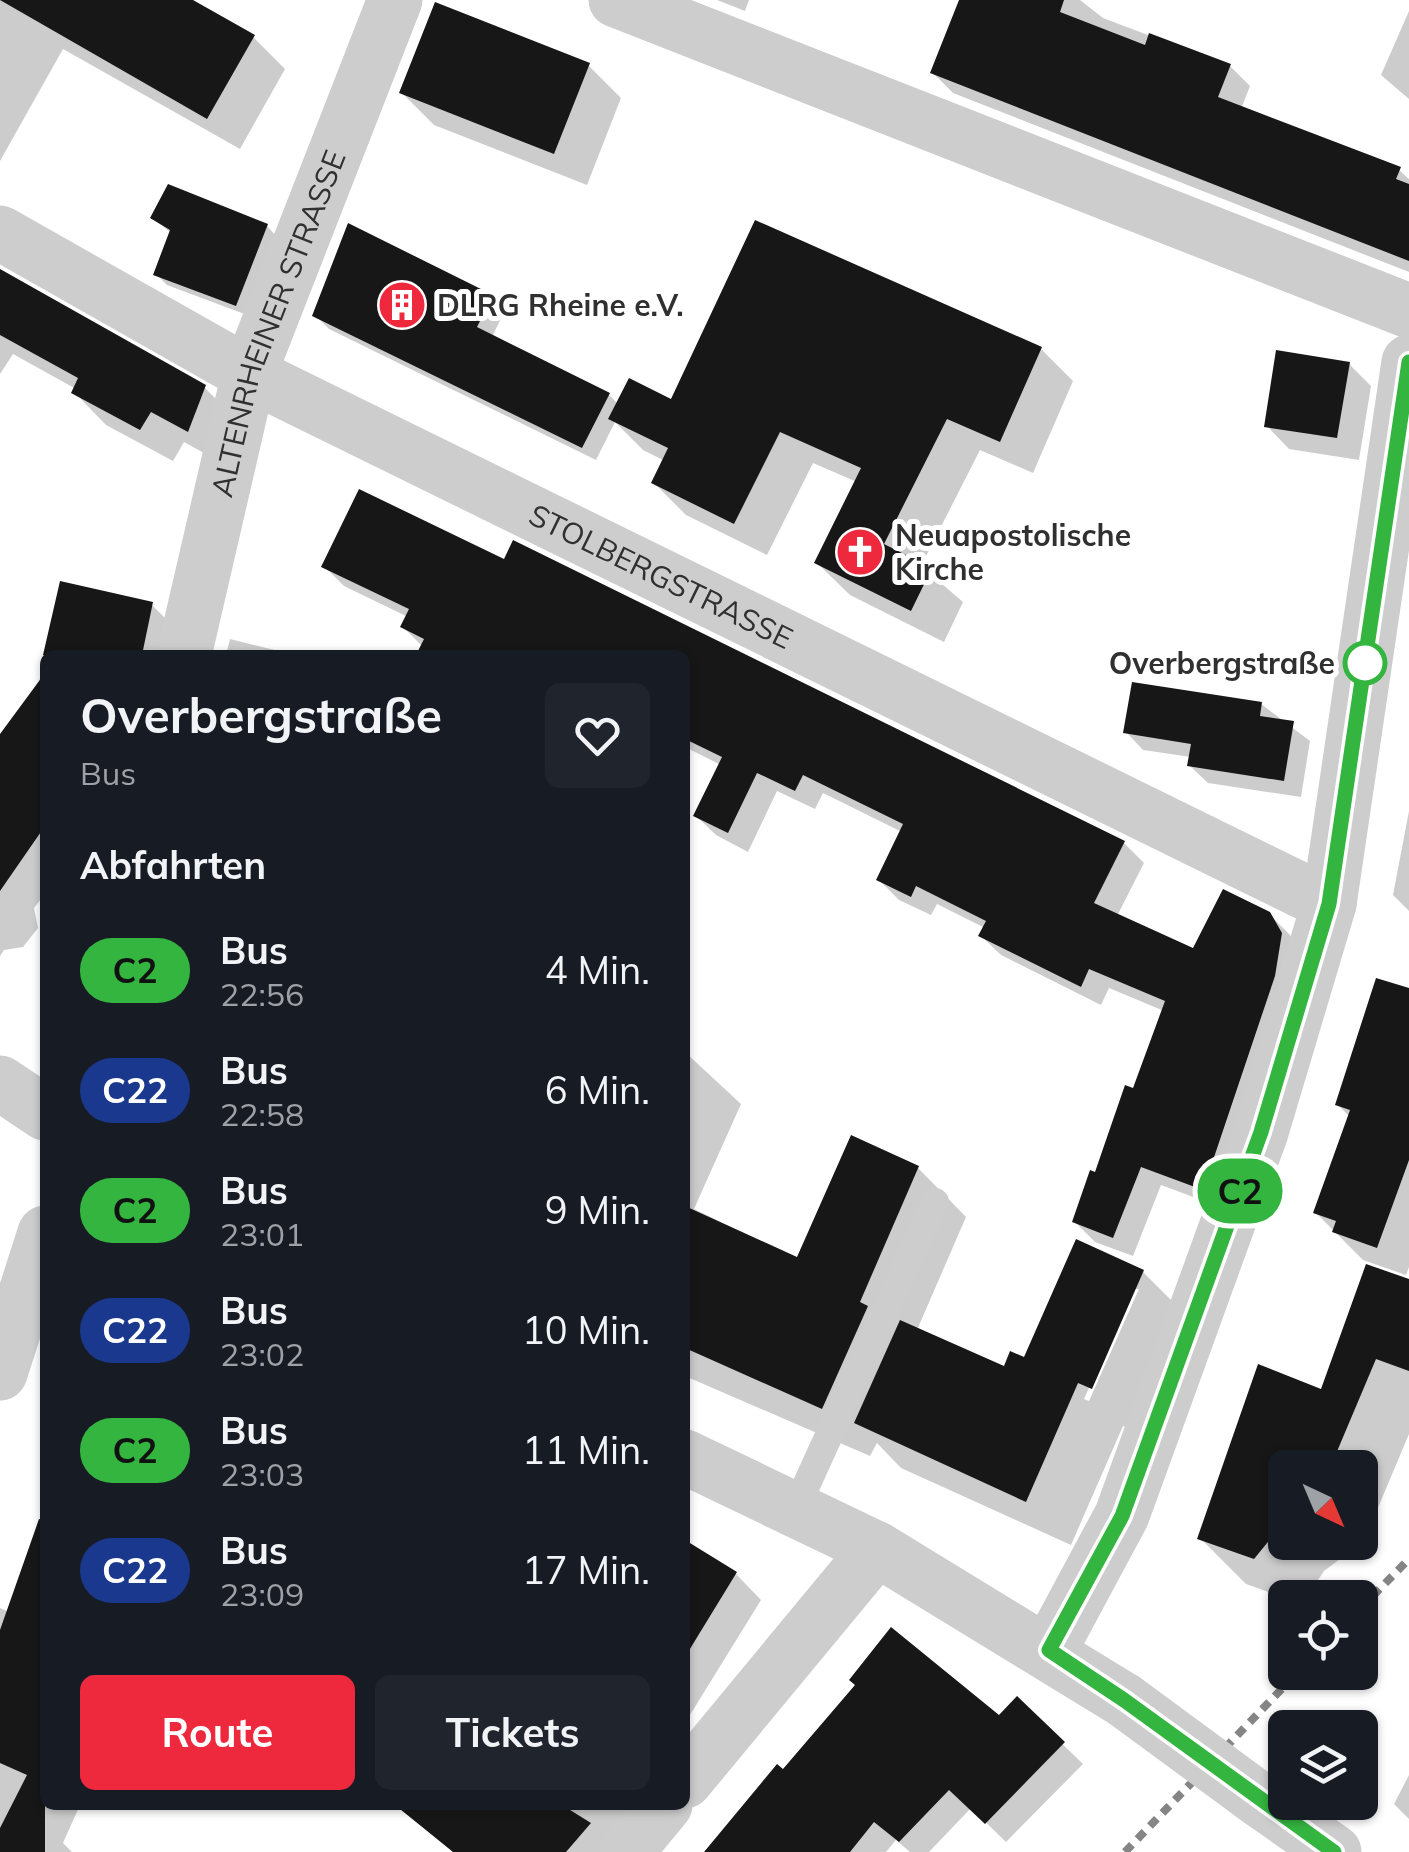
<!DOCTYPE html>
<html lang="de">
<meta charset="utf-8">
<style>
:root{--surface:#171b24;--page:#20242c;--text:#f1f3f6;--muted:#9ea1a6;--accent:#ef293d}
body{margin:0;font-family:Mulish,sans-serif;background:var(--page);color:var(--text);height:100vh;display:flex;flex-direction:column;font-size:38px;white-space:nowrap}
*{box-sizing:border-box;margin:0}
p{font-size:32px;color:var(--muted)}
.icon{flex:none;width:55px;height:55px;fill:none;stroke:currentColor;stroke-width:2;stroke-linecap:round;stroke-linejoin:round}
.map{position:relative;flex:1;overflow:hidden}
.sheet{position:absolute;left:40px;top:650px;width:650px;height:1160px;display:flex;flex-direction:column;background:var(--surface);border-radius:15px;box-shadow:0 2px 8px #0004}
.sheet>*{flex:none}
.badge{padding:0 20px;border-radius:32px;font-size:35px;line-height:65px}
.needle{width:65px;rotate:136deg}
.controls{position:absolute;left:1268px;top:1450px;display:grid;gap:20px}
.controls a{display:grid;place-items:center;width:110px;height:110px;border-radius:15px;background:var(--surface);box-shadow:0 2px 8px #0004;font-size:50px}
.map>.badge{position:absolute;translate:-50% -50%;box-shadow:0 0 0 5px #fff}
h2{padding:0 40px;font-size:38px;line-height:90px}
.round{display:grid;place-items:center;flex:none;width:105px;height:105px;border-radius:15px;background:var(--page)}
.summary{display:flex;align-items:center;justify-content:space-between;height:170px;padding:0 40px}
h1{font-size:48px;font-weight:700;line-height:75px}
.action{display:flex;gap:20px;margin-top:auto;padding:20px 40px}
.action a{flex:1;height:115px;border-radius:15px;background:var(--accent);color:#fff;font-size:40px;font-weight:700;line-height:115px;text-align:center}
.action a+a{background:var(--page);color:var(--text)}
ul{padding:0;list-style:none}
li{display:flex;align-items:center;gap:30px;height:120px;padding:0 40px}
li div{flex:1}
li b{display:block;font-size:38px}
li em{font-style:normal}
li .badge{min-width:110px;font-weight:700;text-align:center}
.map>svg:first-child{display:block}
.shadow{fill:#0003;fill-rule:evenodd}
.building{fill:#171717}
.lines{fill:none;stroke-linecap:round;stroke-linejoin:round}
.lane{stroke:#cdcdcd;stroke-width:28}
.street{stroke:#cdcdcd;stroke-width:55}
.rail{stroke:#858585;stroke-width:8;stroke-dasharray:10 8;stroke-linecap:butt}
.street-bridge{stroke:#cdcdcd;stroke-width:55}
.line-casing{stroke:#fff;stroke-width:22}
.line{stroke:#33b540;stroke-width:15}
.stop-dot{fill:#fff;stroke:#33b540;stroke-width:5}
.labels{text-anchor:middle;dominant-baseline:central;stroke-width:10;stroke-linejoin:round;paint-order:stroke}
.poi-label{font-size:30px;font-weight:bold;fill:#303030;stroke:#fff;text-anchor:start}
.street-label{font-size:30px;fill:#303030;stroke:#fff}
.stop-label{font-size:30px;font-weight:bold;fill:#303030;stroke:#fff;text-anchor:end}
</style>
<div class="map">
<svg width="1409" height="1852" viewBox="0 0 1409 1852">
<rect width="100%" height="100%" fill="#fff"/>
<path class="shadow" d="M0 0H188L253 37 285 69 240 149 63 49 0 161Z
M717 0H749L745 11Z
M962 0H1080L1103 18 1230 66 1250 86 1241 109 1399 170 1409 179V272L953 93 933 73Z
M1409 11V99L1381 75Z
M588 65 621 98 587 185 434 125 402 93Z
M153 218 267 226 277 237 247 315 167 285 156 274 171 233Z
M0 269 204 387 237 420 220 462 184 442 173 461 106 425 74 392 76 389 13 354 0 374Z
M491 297 505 310 492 337 609 395 618 404 672 402 1041 349 1073 381 1033 473 980 450 921 566 963 602 944 642 850 595 817 563 857 482 813 463 767 555 686 515 654 483 665 461 643 450 615 422 596 460 329 329 315 315Z
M1349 364 1371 386 1359 460 1289 449 1267 426Z
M505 562 1124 843 1144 863 1117 916 1195 951 1269 914 1290 935 1301 955 1223 1208 1161 1185 1133 1256 1095 1242 1075 1222 1135 1091 1164 1011 1109 988 1101 1005 1001 955 981 936 985 928 937 904 931 915 899 900 879 880 902 832 823 793 815 809 777 791 748 852 716 835 696 816 721 765 685 747V655H419L423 647 403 627 408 617 344 586 324 566Z
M152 605 174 627 168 655H45Z
M230 639 291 654 292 655H226Z
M45 656V880L40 888 45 894 34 908 38 928 23 947 4 950 0 956V738L38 687Z
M1261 704 1310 741 1301 797 1208 783 1190 766 1191 757 1143 750 1126 732Z
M1409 811V911L1393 895Z
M1409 991V1267L1406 1275 1363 1260 1316 1213 1350 1117 1337 1104Z
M685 1052 741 1104 694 1209 799 1260 918 1168 966 1217 917 1330 1005 1369 1025 1361 1143 1272 1188 1317 1137 1432 1123 1426 1071 1545 901 1468 877 1443 870 1456 685 1376ZM1133 1289H1139L1089 1401 1084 1399Z
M1409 1285V1434L1364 1541 1324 1571 1306 1598H1285L1246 1584 1200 1538ZM1285 1468H1360V1542H1285Z
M45 1527V1805H80L63 1843 72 1852H0V1608L9 1612Z
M685 1543 736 1574 761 1600 685 1723Z
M1017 1700 1083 1764 1006 1842 971 1808 929 1852H910L896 1840 886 1852H708L783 1772 999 1718Z
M1409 1775V1819L1394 1804Z
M469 1805H635L613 1852H454Z"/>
<path class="building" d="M0 0H193L255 35 207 119Z
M959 0H1064L1060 12 1145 45 1149 33 1231 64 1218 97 1401 167 1396 179 1409 184V261L930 73Z
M435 2 590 63 554 154 399 93Z
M168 184 268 224 236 306 153 275 170 230 150 218Z
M755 220 1042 347 1000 442 947 419 884 544 932 568 911 611 814 563 861 468 780 432 734 524 651 483 668 448 608 419 629 378 671 399Z
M348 223 493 295 477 327 610 393 582 448 312 316Z
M0 269 206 385 188 432 151 412 140 430 71 393 78 378 0 335Z
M1276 350 1350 362 1337 438 1264 427Z
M359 489 504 559 513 540 1125 841 1094 903 1193 948 1223 889 1270 912 1282 933 1275 976 1203 1190 1141 1167 1113 1238 1072 1222 1090 1170 1095 1172 1125 1085 1133 1088 1165 1001 1089 969 1081 987 978 936 986 921 916 886 911 897 876 880 903 824 803 775 795 791 757 773 728 833 693 816 722 757 685 739V655H416L424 639 400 627 409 609 321 567Z
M60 581 153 602 142 655H43Z
M45 673V826L0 891V734Z
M1132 682 1262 702 1260 716 1294 721 1284 781 1187 766 1191 744 1123 733Z
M1376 978 1409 988V1160L1377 1248 1332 1232 1336 1221 1313 1213 1350 1110 1335 1105Z
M851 1135 919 1166 860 1302 868 1306 822 1409 685 1348V1206L797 1257Z
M1076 1239 1144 1270 1092 1389 1078 1383 1026 1502 854 1423 900 1320 1004 1366 1010 1351 1024 1357Z
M1366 1264 1409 1279V1371L1376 1359 1330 1468H1285V1521L1254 1559 1197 1539 1258 1364 1321 1389Z
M39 1519 45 1520V1852H0V1828L27 1775 0 1763V1630Z
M685 1540 737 1572 685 1657Z
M891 1627 999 1715 1017 1696 1065 1742 985 1824 949 1790 899 1842 874 1822 850 1852H704L777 1764 783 1769 855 1685 849 1680Z
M395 1805H562L591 1823 566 1852H453Z"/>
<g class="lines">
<path class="lane" d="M795 1510 935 1202"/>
<g class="street">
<path d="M616 0 1409 311"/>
<path id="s1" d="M0 233 249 374 1329 904"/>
<path id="s2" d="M184 655 249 374 395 0"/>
<path d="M0 1083 45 1113"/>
<path d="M0 1373 45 1233"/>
<path d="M685 1457 877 1549 1124 1700"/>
<path d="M1049 1651 1122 1515 1261 1132 1329 904 1409 362"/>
<path d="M685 1781 877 1549"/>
<path d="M1260 1800 1334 1852"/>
<path d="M626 1852 665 1805"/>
</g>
<path class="rail" d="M1360 1609 1409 1559
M1125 1852 1298 1672"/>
<path class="street-bridge" d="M1124 1700 1260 1800"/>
</g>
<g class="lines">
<g class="line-casing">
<path id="line" d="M1334 1852 1124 1700 1049 1650 1122 1516 1261 1132 1329 904 1409 362"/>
</g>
<use href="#line" class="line"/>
</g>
<defs>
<g id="building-disc" transform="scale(2.5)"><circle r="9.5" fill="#ef293d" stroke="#fff"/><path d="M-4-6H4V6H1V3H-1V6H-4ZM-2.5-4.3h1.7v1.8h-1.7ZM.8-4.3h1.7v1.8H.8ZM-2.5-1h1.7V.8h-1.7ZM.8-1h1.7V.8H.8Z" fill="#fff"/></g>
<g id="church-disc" transform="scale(2.5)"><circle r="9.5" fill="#ef293d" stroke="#fff"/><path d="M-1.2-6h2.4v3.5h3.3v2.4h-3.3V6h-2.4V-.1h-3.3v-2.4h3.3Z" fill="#fff"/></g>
</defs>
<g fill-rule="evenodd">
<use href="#building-disc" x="402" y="305"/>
<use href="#church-disc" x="860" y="552"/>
</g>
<circle class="stop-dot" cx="1365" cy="663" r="20"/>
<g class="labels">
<g class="poi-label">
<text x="437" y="305">DLRG Rheine e.V.</text>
<text x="895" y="535">Neuapostolische<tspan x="895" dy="34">Kirche</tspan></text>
</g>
<g class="street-label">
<text stroke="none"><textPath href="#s2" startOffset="345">ALTENRHEINER STRASSE</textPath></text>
<text stroke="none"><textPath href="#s1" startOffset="745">STOLBERGSTRASSE</textPath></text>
</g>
<g class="stop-label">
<text x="1335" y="663">Overbergstraße</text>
</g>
</g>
</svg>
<div class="controls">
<a><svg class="needle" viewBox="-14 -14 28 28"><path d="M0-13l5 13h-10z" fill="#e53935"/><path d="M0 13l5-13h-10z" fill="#9ea1a6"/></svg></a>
<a><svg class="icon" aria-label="locate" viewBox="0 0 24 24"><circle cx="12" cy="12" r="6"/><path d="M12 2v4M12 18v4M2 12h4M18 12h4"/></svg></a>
<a><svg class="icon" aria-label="layers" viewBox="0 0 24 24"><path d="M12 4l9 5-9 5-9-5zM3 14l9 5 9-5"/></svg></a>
</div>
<b class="badge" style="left:1240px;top:1191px;background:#33b540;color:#111">C2</b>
<section class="sheet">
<div class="summary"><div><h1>Overbergstraße</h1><p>Bus</p></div><a class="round"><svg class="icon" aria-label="heart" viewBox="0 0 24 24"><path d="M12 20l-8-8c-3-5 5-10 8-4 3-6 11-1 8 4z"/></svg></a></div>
<h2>Abfahrten</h2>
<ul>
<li><span class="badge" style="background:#33b540;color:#111">C2</span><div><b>Bus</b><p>22:56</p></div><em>4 Min.</em></li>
<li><span class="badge" style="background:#1a388d;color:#fff">C22</span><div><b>Bus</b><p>22:58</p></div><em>6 Min.</em></li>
<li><span class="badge" style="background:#33b540;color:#111">C2</span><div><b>Bus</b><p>23:01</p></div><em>9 Min.</em></li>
<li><span class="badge" style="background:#1a388d;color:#fff">C22</span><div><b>Bus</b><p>23:02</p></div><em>10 Min.</em></li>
<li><span class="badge" style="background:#33b540;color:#111">C2</span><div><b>Bus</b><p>23:03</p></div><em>11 Min.</em></li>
<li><span class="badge" style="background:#1a388d;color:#fff">C22</span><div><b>Bus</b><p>23:09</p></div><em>17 Min.</em></li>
</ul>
<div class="action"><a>Route</a><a>Tickets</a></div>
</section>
</div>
